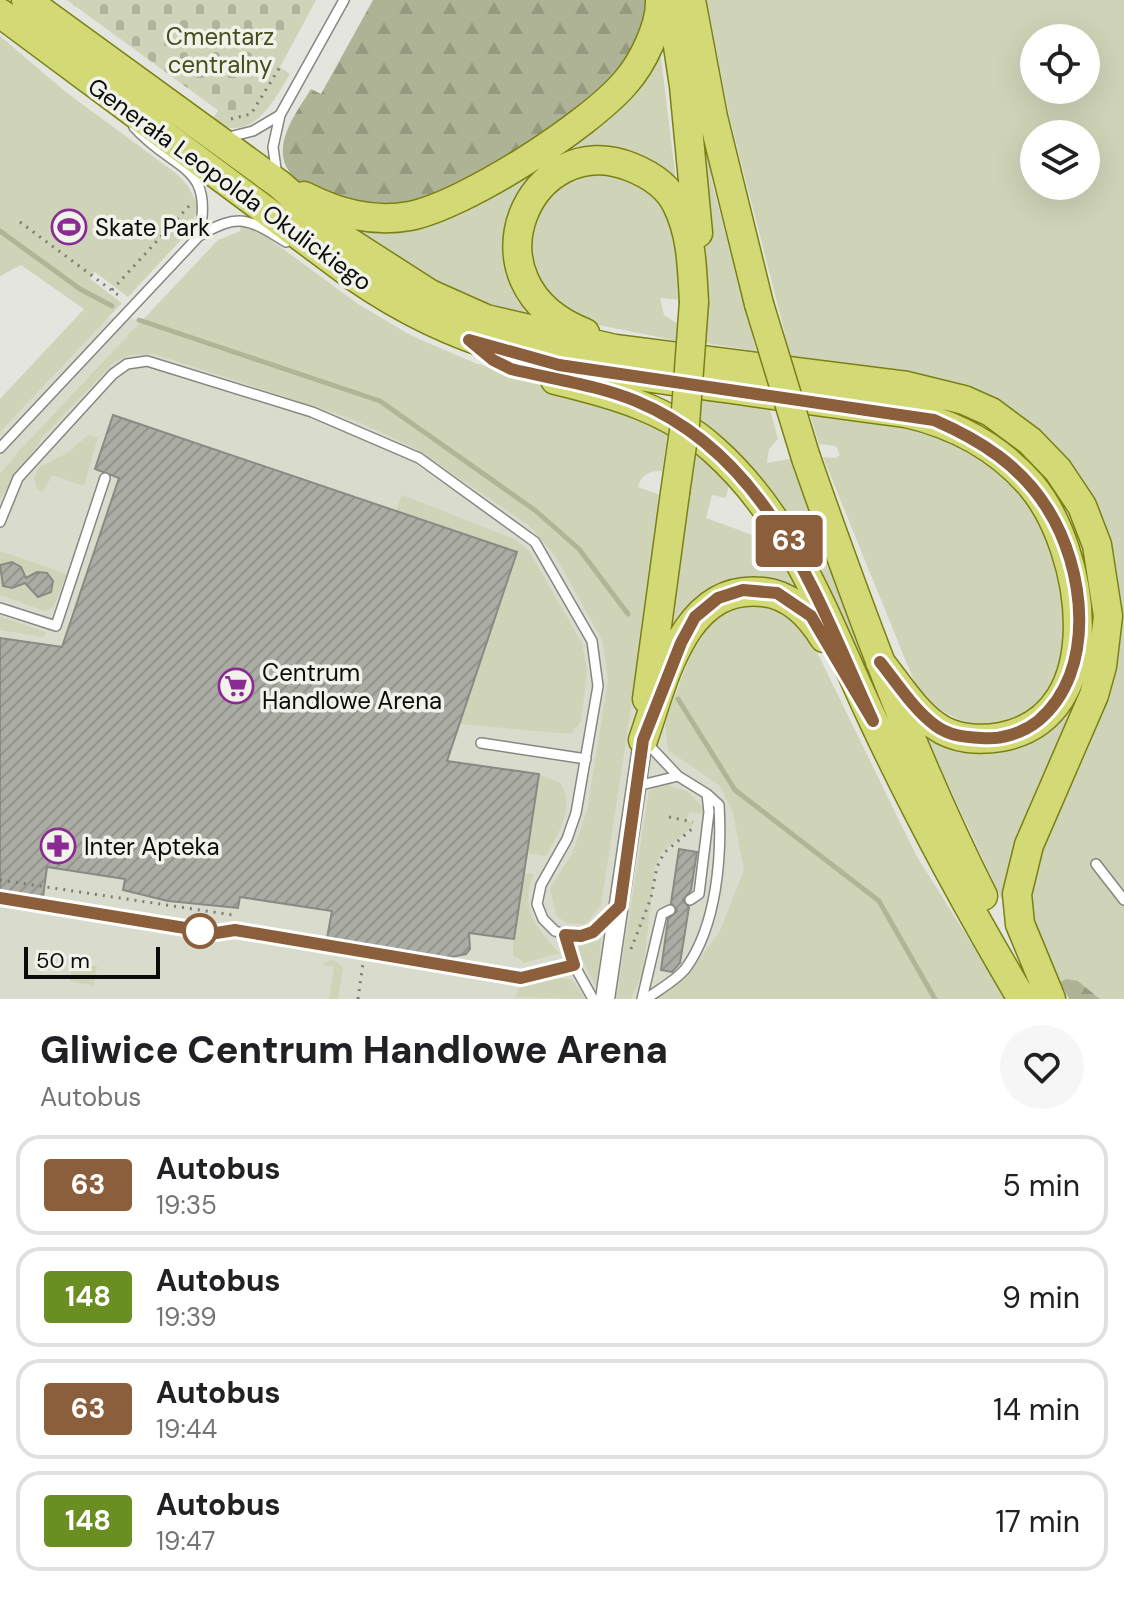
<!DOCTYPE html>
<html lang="pl">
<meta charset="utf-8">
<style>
:root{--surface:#fff;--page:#f6f6f6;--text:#202124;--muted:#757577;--line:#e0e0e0}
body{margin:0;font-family:"DM Sans",sans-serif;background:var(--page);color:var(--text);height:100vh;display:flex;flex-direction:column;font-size:30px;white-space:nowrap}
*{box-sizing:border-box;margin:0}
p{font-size:26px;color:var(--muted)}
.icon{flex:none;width:44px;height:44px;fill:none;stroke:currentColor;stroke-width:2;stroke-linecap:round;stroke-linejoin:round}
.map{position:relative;height:999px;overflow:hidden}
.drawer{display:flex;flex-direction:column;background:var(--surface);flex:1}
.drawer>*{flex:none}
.badge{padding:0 16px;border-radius:6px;font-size:28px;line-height:52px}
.fabs{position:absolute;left:1020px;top:24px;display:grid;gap:16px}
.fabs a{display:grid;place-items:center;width:80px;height:80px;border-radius:50%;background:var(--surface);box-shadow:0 8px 32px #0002;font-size:40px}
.scale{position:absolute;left:24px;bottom:20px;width:136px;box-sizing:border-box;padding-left:8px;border:4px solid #0b0c09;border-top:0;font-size:22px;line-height:28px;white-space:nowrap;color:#0b0c09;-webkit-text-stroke:6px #f1f3eb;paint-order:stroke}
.map>.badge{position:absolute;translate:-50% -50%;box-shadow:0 0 0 4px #fff}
.round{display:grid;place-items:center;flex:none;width:84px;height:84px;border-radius:42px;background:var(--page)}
.summary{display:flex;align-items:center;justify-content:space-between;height:136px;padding:0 40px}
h1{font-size:38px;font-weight:800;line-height:60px}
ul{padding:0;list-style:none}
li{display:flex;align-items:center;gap:24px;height:100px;margin:0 16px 12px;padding:0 24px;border:4px solid var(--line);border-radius:24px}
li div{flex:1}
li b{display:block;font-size:30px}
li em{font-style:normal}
li .badge{min-width:88px;font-weight:700;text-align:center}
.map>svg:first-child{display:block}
.built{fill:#d9dccd}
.green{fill:#cfd3b7;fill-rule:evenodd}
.forest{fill:url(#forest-firs)}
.cemetery{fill:url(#cemetery-stones)}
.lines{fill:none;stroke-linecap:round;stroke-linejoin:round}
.stream{stroke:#b0b598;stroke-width:5}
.building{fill:url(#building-hatch);stroke:#898a83;stroke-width:2}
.lane-casing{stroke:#868780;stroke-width:12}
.street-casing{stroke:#868780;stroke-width:21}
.primary-casing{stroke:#7a8113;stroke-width:31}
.path{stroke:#7a7b76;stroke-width:3;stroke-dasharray:2 6;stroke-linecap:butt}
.lane{stroke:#fff;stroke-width:9}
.street{stroke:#fff;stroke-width:18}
.primary{stroke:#d3d974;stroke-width:28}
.primary-bridge-casing{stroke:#7a8113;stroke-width:31;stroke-linecap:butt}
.primary-bridge{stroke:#d3d974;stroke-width:28}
.line-casing{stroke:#fff;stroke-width:18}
.line{stroke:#8b5e3c;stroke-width:12}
.stop-dot{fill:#fff;stroke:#8b5e3c;stroke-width:4}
.labels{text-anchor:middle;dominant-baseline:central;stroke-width:7;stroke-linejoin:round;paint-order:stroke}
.park-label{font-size:24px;fill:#484d1c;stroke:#f1f3eb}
.street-label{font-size:24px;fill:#0b0c09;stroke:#f1f3eb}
.poi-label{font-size:24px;fill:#0b0c09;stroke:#f1f3eb;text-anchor:start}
</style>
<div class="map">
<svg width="1124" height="999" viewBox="0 0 1124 999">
<defs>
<pattern id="forest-firs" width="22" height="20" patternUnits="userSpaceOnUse" patternTransform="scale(2)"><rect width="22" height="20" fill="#afb396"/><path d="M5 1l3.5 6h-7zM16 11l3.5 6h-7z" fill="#959980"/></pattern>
<pattern id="cemetery-stones" width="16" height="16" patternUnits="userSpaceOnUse" patternTransform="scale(2)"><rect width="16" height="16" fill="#cfd3b7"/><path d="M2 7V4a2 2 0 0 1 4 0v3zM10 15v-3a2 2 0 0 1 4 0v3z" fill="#b0b49c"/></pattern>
<pattern id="building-hatch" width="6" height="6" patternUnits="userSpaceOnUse" patternTransform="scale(2)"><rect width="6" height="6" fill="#abada5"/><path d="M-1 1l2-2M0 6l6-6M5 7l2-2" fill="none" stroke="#92948d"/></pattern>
</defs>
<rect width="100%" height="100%" fill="#e4e5de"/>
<path class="built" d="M125 316 380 401 536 511 628 614 735 790 752 882 686 999H0V432L107 318Z"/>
<path class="green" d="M17 0 354 251 431 301 492 328 574 346 936 401C961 410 986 419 1007 435 1074 486 1114 578 1094 661 1077 730 1038 792 1014 858 1008 874 1009 891 1005 906L925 735 929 733C1040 794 1108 674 1086 575 1074 518 1038 469 991 437 940 403 870 398 810 390 703 375 589 369 486 336 393 306 314 234 237 176 162 119 86 64 10 8L12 2Z
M309 0H316L280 67 290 74C273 103 250 146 211 120Z
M707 0H1124V999H1100L1078 981 1060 982 1032 919V877L1121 623 1117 571 1098 512 946 383 791 357 729 115ZM1034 38H1086V90H1034ZM1034 134H1086V186H1034Z
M0 36 67 93 177 174 188 186 198 205 191 229 128 297 95 272 90 279 122 303 0 432V399L84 309 21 265 0 276Z
M687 41 713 186 756 351 705 343C709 242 696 142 687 41Z
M660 50 676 181 644 159 523 191 532 313C482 316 400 259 358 231V225Z
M613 173C626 179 648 186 658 196 681 222 680 267 682 300L660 298 664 315 678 324V341L589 323 551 303 527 256 534 218 543 204 566 183 580 176Z
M241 226 260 232 358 304 412 336 475 363 596 397 668 431 662 471C649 471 642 474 638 487L663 496 601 906 585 924 566 923 556 915 550 888 572 854 587 810 608 681 603 642 556 557 530 526 416 449 350 418 154 354 131 355 114 362 43 437 0 499V474L19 451 218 240 240 231Z
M701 396 769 406 778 439 769 449 767 463 790 459 877 695 820 586 697 424Z
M809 411C860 418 916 422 963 445 1038 482 1081 582 1062 663 1045 738 954 746 914 681L823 457 835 458 840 455 836 446 819 444Z
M88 435 98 437 84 486 52 475 43 492 37 489 34 479 38 468 69 452Z
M693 445 729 484 726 498 712 495 706 518 777 544 799 590 744 578 713 587 692 601 672 633 663 639Z
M402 495 514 539 529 551 582 643 587 670 584 698 581 721 571 734 459 724 517 552 396 511Z
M0 551 67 574 53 608 44 611 0 595Z
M736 603C777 605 787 608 812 642L916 855 1006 999H655L692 969 720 931 744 870 733 813 720 786 668 750 665 722 700 629Z
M0 617 46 632 43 637 0 630Z
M539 774 560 783C576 808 558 833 546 856L527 853Z
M663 784 687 791 703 807 704 814 689 812 687 821 693 823 692 827 662 852 655 867 643 972 631 999H616L649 791Z
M524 873 534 874C518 908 538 930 560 953L524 963 513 955V945Z
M601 938 598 984 595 985 576 948Z
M332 959 343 967 338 999H329L334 967 322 965Z
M73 962 97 966 94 986 70 981Z
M555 977 572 980 585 999 515 997 520 987Z"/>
<path class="forest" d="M373 0H652C648 16 646 39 637 53 609 100 473 187 419 201 384 211 287 201 283 155 281 131 299 109 311 89L321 94Z
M1066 979 1078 981 1100 999H1069L1060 982Z"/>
<path class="cemetery" d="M67 0H309L243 109 219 111Z"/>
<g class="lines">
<path class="stream" d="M0 231 80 289 112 306
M139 320 380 401 536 511 579 549 628 614
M678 699 735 790 879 901 935 999"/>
</g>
<path class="building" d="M113 415 517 552 447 761 539 774 514 939 469 933 470 949 466 954 447 958 327 938 332 911 240 897 238 908 168 901 123 890 125 879 47 867 43 897 0 891V638L62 647 119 478 95 469Z
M12 562 21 567 26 578 37 572 47 573 53 581 51 592 38 597 25 583 12 588 3 586 0 565Z
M679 849 697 852 691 890 683 900 689 907 680 963 672 972 661 970 668 919 677 911 671 903Z"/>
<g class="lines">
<g class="lane-casing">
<path id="lane" d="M134 127C174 172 215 163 199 236
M225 138 253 131 280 115
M277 176 273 147 280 115 344 0
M0 448 199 236C239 212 249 219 286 242
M0 522 18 478 113 374 127 364 147 361 312 412 419 458 535 542 592 641 598 686 576 813 567 839 541 885 537 904 543 919 555 931 573 937 593 932 614 912
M0 608 56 626 105 478
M646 742 678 776 707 794 709 812 699 894 690 900
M481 743 586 759
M637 786 678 776
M1096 864 1124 900
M0 898 216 933 235 930 521 978 574 965
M565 935 574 965 593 999
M642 999 662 914 670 910
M646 999C658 990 677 980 686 968 717 925 722 856 719 805L707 794"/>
</g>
<g class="street-casing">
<path id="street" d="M605 999 643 740"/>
</g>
<g class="primary-casing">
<path id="primary" d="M26 0 279 184 335 233 430 294 486 319 615 349 907 386 964 400 991 412 1030 441 1058 470 1082 506 1097 545 1108 616 1102 666 1094 695 1029 845 1017 894 1020 924 1051 999
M671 0 684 86 698 233
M691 0 713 117 759 304
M0 13 355 277C468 355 557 364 688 383 761 393 833 404 906 413 954 424 998 447 1031 485 1085 549 1112 716 1001 737 979 741 954 739 936 726 914 711 897 683 880 662
M304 196C338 213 372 223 410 216 465 205 588 126 625 83 642 64 661 26 660 0
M585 333C458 283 531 126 631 167 651 175 668 186 677 205 692 235 692 269 694 302
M555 380C613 394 669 409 714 450 795 522 828 625 873 720 918 816 968 908 1022 999
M806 458C858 606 912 755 983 896
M647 699 675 493
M643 740C664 681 683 583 763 592 791 595 810 615 824 638"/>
</g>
<path class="path" d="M231 119 251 114 280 67
M20 222 122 298
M112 290 189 206
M669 817 693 822
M0 880 233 915
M631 949 651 898 657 867 664 853 693 828
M358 999 363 963"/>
<use href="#lane" class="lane"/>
<use href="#street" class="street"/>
<use href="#primary" class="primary"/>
<g class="primary-bridge-casing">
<path id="primary-bridge" d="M759 304 806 458
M675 493 685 424 694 302"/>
</g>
<use href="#primary-bridge" class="primary-bridge"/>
</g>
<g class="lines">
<g class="line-casing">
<path id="line" d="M0 898 216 933 235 930 521 978 574 965 565 935 581 936 593 932 620 906 643 740 681 643 695 617 718 598 743 590 777 593 811 616 873 721C817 599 771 457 636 401 597 385 552 379 511 369L493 360 469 340 559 365 934 420C980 440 1020 465 1047 508 1085 567 1098 671 1038 721 1023 733 1001 740 981 738 965 737 950 736 936 726 914 710 897 683 880 662"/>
</g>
<use href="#line" class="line"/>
</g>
<defs>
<g id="stadium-ring" transform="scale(1.8)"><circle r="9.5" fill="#f1f3eb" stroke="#8a2a93" stroke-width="1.5"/><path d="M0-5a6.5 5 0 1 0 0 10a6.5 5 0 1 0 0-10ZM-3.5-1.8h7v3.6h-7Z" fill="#8a2a93"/></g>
<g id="supermarket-ring" transform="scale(1.8)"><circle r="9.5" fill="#f1f3eb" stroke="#8a2a93" stroke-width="1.5"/><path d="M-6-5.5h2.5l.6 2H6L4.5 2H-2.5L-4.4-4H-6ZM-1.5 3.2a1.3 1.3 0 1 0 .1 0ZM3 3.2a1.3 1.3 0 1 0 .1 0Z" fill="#8a2a93"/></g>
<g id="pharmacy-ring" transform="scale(1.8)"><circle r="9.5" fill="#f1f3eb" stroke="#8a2a93" stroke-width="1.5"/><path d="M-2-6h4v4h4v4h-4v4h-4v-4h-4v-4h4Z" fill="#8a2a93"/></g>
</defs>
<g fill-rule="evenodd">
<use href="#stadium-ring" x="69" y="227"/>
<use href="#supermarket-ring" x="236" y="686"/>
<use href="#pharmacy-ring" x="58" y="846"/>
</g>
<circle class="stop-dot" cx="200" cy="931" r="16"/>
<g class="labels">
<g class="park-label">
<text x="220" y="36">Cmentarz<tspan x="220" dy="28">centralny</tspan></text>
</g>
<g class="street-label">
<text transform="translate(230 184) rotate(36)">Generała Leopolda Okulickiego</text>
</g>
<g class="poi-label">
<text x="95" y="227">Skate Park</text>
<text x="262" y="672">Centrum<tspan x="262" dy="28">Handlowe Arena</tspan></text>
<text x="84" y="846">Inter Apteka</text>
</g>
</g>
</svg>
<div class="fabs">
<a><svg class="icon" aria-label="locate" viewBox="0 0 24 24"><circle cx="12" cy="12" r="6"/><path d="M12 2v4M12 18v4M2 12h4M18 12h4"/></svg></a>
<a><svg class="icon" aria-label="layers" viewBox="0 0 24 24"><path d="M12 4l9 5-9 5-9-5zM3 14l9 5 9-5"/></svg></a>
</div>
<div class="scale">50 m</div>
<b class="badge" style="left:789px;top:541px;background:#8b5e3c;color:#fff">63</b>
</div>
<section class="drawer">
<div class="summary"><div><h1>Gliwice Centrum Handlowe Arena</h1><p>Autobus</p></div><a class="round"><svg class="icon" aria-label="heart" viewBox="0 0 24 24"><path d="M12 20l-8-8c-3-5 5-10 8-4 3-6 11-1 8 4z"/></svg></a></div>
<ul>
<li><span class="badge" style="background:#8b5e3c;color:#fff">63</span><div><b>Autobus</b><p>19:35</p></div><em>5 min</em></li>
<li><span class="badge" style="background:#6b8e23;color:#fff">148</span><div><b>Autobus</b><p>19:39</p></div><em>9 min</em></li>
<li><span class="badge" style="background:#8b5e3c;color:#fff">63</span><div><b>Autobus</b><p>19:44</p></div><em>14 min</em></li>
<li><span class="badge" style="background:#6b8e23;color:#fff">148</span><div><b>Autobus</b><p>19:47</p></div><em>17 min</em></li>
</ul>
</section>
